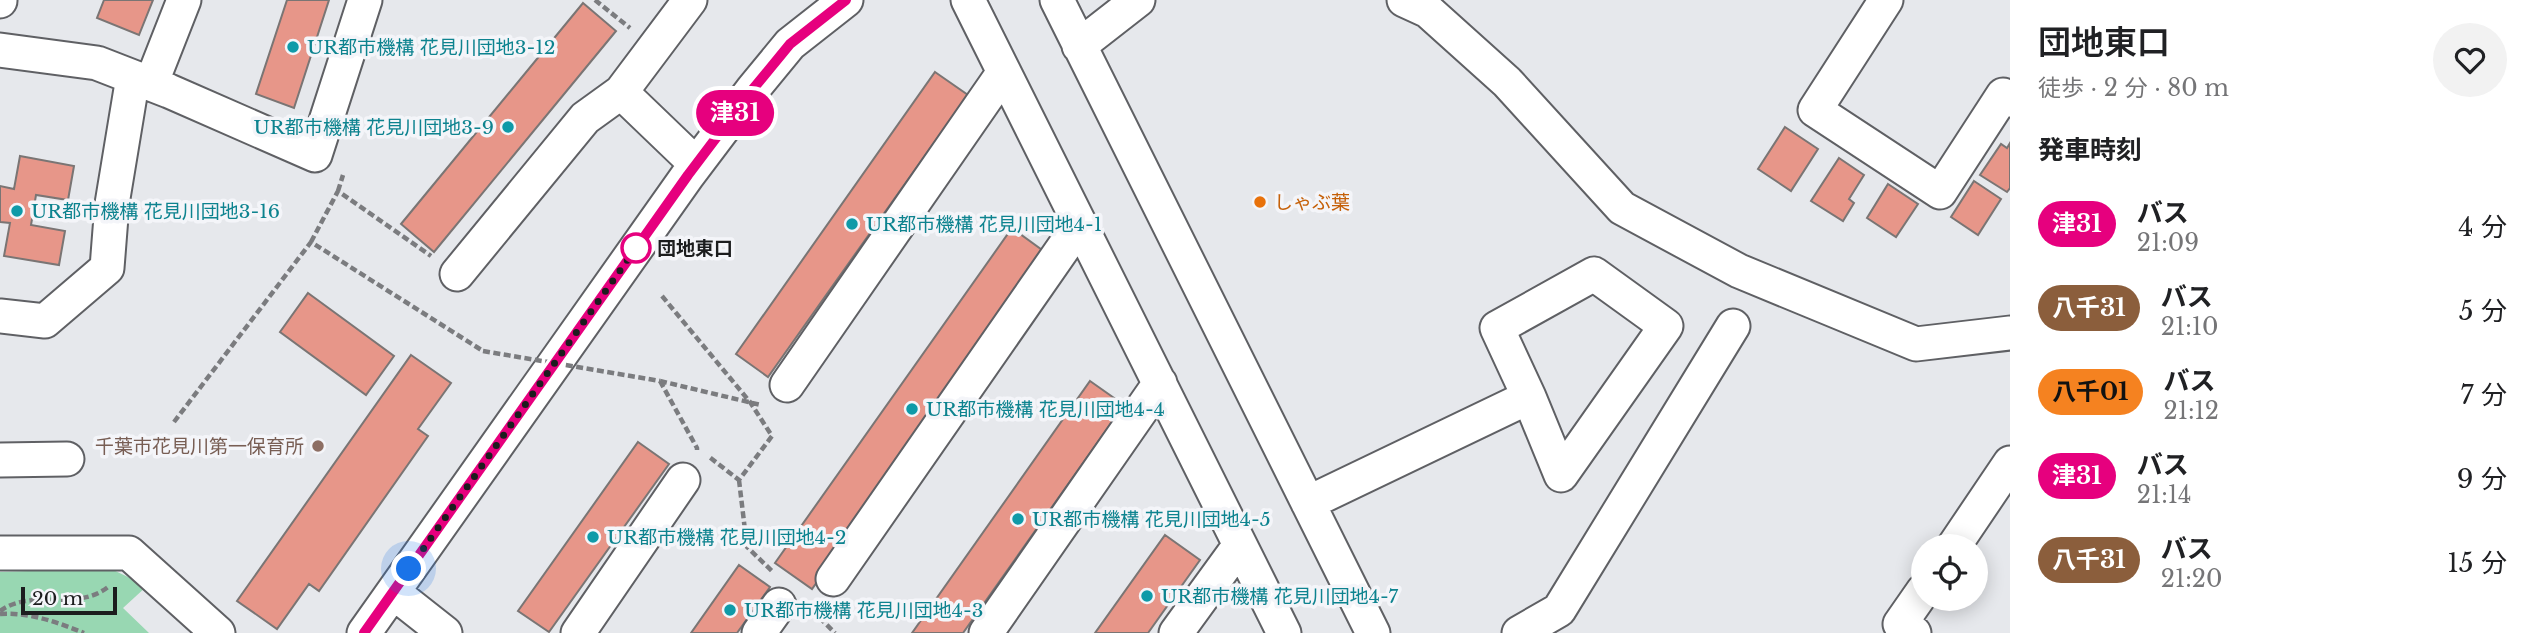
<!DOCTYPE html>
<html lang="ja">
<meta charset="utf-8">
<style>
:root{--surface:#fff;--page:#f2f2f2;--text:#202124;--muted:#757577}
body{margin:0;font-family:"Libre Baskerville","Noto Sans JP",serif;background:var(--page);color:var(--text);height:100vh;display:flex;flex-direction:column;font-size:26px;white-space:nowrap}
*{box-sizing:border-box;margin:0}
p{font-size:23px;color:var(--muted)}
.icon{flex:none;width:38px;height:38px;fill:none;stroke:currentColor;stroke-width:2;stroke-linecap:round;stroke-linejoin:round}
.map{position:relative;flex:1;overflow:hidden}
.sheet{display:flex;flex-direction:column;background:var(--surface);width:525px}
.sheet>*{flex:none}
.badge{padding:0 14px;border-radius:23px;font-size:24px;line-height:46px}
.buttons{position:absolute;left:1911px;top:534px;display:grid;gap:14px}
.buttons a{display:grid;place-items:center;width:77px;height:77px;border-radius:50%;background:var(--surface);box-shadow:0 4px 18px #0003;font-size:35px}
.scale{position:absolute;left:21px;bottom:18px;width:96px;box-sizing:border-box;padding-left:7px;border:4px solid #1c1d1e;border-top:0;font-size:19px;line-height:24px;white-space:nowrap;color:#1c1d1e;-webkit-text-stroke:5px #f4f5f9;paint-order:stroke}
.you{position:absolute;width:35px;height:35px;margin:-18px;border:5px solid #fff;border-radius:50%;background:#1a73e8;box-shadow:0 0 0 10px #1a73e833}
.map>.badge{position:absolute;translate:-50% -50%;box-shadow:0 0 0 4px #fff}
h2{padding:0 28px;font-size:26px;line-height:63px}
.round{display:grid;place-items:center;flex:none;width:74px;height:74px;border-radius:37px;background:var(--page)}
.head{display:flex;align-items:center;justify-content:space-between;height:119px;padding:0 28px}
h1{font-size:33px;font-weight:600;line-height:52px}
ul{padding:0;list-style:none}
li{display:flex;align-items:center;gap:21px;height:84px;padding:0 28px}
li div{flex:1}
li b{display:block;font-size:26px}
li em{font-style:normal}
li .badge{min-width:77px;font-weight:700;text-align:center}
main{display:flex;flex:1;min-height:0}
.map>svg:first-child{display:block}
.green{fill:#98d7b2}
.building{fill:#e79689;stroke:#7a7574;stroke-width:2}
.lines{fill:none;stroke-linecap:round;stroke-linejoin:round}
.minor-casing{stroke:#5f6064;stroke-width:37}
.path{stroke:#7b7c7f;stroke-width:4.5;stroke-dasharray:7 3.5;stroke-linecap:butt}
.minor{stroke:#fff;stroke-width:33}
.path-bridge{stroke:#7b7c7f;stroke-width:4.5;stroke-dasharray:7 3.5;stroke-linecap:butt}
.line-casing{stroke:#fff;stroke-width:16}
.line{stroke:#e6007e;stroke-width:10}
.walk{stroke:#1c1d1e;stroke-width:7;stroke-dasharray:0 12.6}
.culture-dot{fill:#0f9aa8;stroke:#f4f5f9;stroke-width:2.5}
.food-dot{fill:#e8710a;stroke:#f4f5f9;stroke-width:2.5}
.stop-dot{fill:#fff;stroke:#e6007e;stroke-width:3.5}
.education-dot{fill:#8d6e63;stroke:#f4f5f9;stroke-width:2.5}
.labels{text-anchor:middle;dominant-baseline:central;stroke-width:7;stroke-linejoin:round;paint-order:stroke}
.culture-label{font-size:19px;fill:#0d838f;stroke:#f4f5f9;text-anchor:start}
.food-label{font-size:19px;fill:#c56008;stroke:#f4f5f9;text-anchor:start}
.stop-label{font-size:19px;font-weight:bold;fill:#1c1d1e;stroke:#f4f5f9;text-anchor:start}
.education-label{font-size:19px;fill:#785e54;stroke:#f4f5f9;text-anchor:end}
</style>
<main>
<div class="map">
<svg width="2010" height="633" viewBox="0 0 2010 633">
<rect width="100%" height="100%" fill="#e6e8ec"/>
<path class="green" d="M109 568 147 586 123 608 149 633H0V572Z"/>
<path class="building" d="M104 0H153L139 35 97 18Z
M287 0H329L294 108 256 94Z
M583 3 616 31 434 252 401 224Z
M935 72 968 95 768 377 736 354Z
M1785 127 1818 149 1791 191 1758 169Z
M2010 143V188L2007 192 1980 175 2001 144 2007 148Z
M20 156 74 166 68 200 36 195 31 225 65 231 59 265 4 256 10 223 0 222V186L14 189Z
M1839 158 1864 175 1849 199 1854 203 1843 221 1811 201Z
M1974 181 2001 199 1978 235 1951 217Z
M1888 184 1918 204 1896 237 1867 218Z
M1012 228 1049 255 812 589 775 563Z
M308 293 394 356 366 395 280 332Z
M411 355 451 383 418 429 428 436 319 591 309 584 277 629 237 601Z
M1090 381 1124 405 963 633H912Z
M638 442 669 464 549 632 518 611Z
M1165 535 1200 560 1148 633H1095Z
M739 565 770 587 737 633H691Z"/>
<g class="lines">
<g class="minor-casing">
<path id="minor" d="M968 0 1284 633
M1057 0 1373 633
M1404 0 1428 11 1507 82 1622 208 1739 271 1916 344 2010 333
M1886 0 1815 110 1940 192 2003 95 2010 100
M0 1V0
M1079 46 1138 0
M0 50 97 63 169 91 315 155 365 0
M151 84 184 0
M621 92 696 164
M457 274 585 118 621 92 690 0
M0 316 45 321 107 268 112 204 133 77
M787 385 1004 72
M0 460 67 459
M1308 503 1529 397 1561 475 1666 326 1594 274 1497 328 1529 397
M1954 546 2010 463
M0 553H129L218 633
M833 579 1080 224
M393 592 445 633
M364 633 688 175 753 89 790 44 846 0
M578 633 683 480
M759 633 779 605
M986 633 1160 383
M1176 633 1240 545
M1519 633 1559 610 1733 326
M1914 633 1900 624 1923 591"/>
</g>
<path class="path" d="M595 0 630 28
M338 191 343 175
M311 242 338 191 431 256
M662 296 750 402 772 436 739 480 708 456
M660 381 761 405
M660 381 697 448V450
M174 422 311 242 483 351
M739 480 747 547 773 572
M812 610 835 633
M0 611C32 588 76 612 108 587
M0 614C29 612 57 622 84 633"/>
<use href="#minor" class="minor"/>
<path class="path-bridge" d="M483 351 660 381"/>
</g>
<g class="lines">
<g class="line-casing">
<path id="line" d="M364 633 688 175 753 89 790 44 846 0"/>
</g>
<use href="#line" class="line"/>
<path class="walk" d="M409 569 636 248"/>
</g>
<g class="culture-dot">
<circle cx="293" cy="47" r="7"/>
<circle cx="508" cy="127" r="7"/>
<circle cx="17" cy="211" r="7"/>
<circle cx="852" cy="224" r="7"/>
<circle cx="912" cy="409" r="7"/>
<circle cx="1018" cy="519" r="7"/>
<circle cx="593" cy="537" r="7"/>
<circle cx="1147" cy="596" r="7"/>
<circle cx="730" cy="610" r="7"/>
</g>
<circle class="food-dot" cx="1260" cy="202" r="7"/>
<circle class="stop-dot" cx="636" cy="248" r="14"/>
<circle class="education-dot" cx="318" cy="446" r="7"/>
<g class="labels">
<g class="culture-label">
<text x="307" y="47">UR都市機構 花見川団地3-12</text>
<text x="494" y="127" text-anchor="end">UR都市機構 花見川団地3-9</text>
<text x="31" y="211">UR都市機構 花見川団地3-16</text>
<text x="866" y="224">UR都市機構 花見川団地4-1</text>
<text x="926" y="409">UR都市機構 花見川団地4-4</text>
<text x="1032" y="519">UR都市機構 花見川団地4-5</text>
<text x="607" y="537">UR都市機構 花見川団地4-2</text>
<text x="1161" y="596">UR都市機構 花見川団地4-7</text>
<text x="744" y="610">UR都市機構 花見川団地4-3</text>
</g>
<g class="food-label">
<text x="1274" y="202">しゃぶ葉</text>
</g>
<g class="stop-label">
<text x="657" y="248">団地東口</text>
</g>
<g class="education-label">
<text x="304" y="446">千葉市花見川第一保育所</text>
</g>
</g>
</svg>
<div class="buttons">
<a><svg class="icon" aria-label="locate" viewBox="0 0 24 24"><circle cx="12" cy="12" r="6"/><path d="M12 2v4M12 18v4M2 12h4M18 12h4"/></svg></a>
</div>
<div class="scale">20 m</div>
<div class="you" style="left:409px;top:569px"></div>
<b class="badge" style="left:735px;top:113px;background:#e6007e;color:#fff">津31</b>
</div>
<section class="sheet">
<div class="head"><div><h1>団地東口</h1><p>徒歩 · 2 分 · 80 m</p></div><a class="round"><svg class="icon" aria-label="heart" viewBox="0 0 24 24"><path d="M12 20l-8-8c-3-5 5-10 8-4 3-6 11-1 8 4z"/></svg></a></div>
<h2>発車時刻</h2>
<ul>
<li><span class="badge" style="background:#e6007e;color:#fff">津31</span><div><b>バス</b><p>21:09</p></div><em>4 分</em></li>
<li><span class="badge" style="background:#8b5e3c;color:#fff">八千31</span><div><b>バス</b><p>21:10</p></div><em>5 分</em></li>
<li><span class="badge" style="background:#f58220;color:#111">八千01</span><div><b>バス</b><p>21:12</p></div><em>7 分</em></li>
<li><span class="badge" style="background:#e6007e;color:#fff">津31</span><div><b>バス</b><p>21:14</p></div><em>9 分</em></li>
<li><span class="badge" style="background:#8b5e3c;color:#fff">八千31</span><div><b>バス</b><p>21:20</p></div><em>15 分</em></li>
</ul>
</section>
</main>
